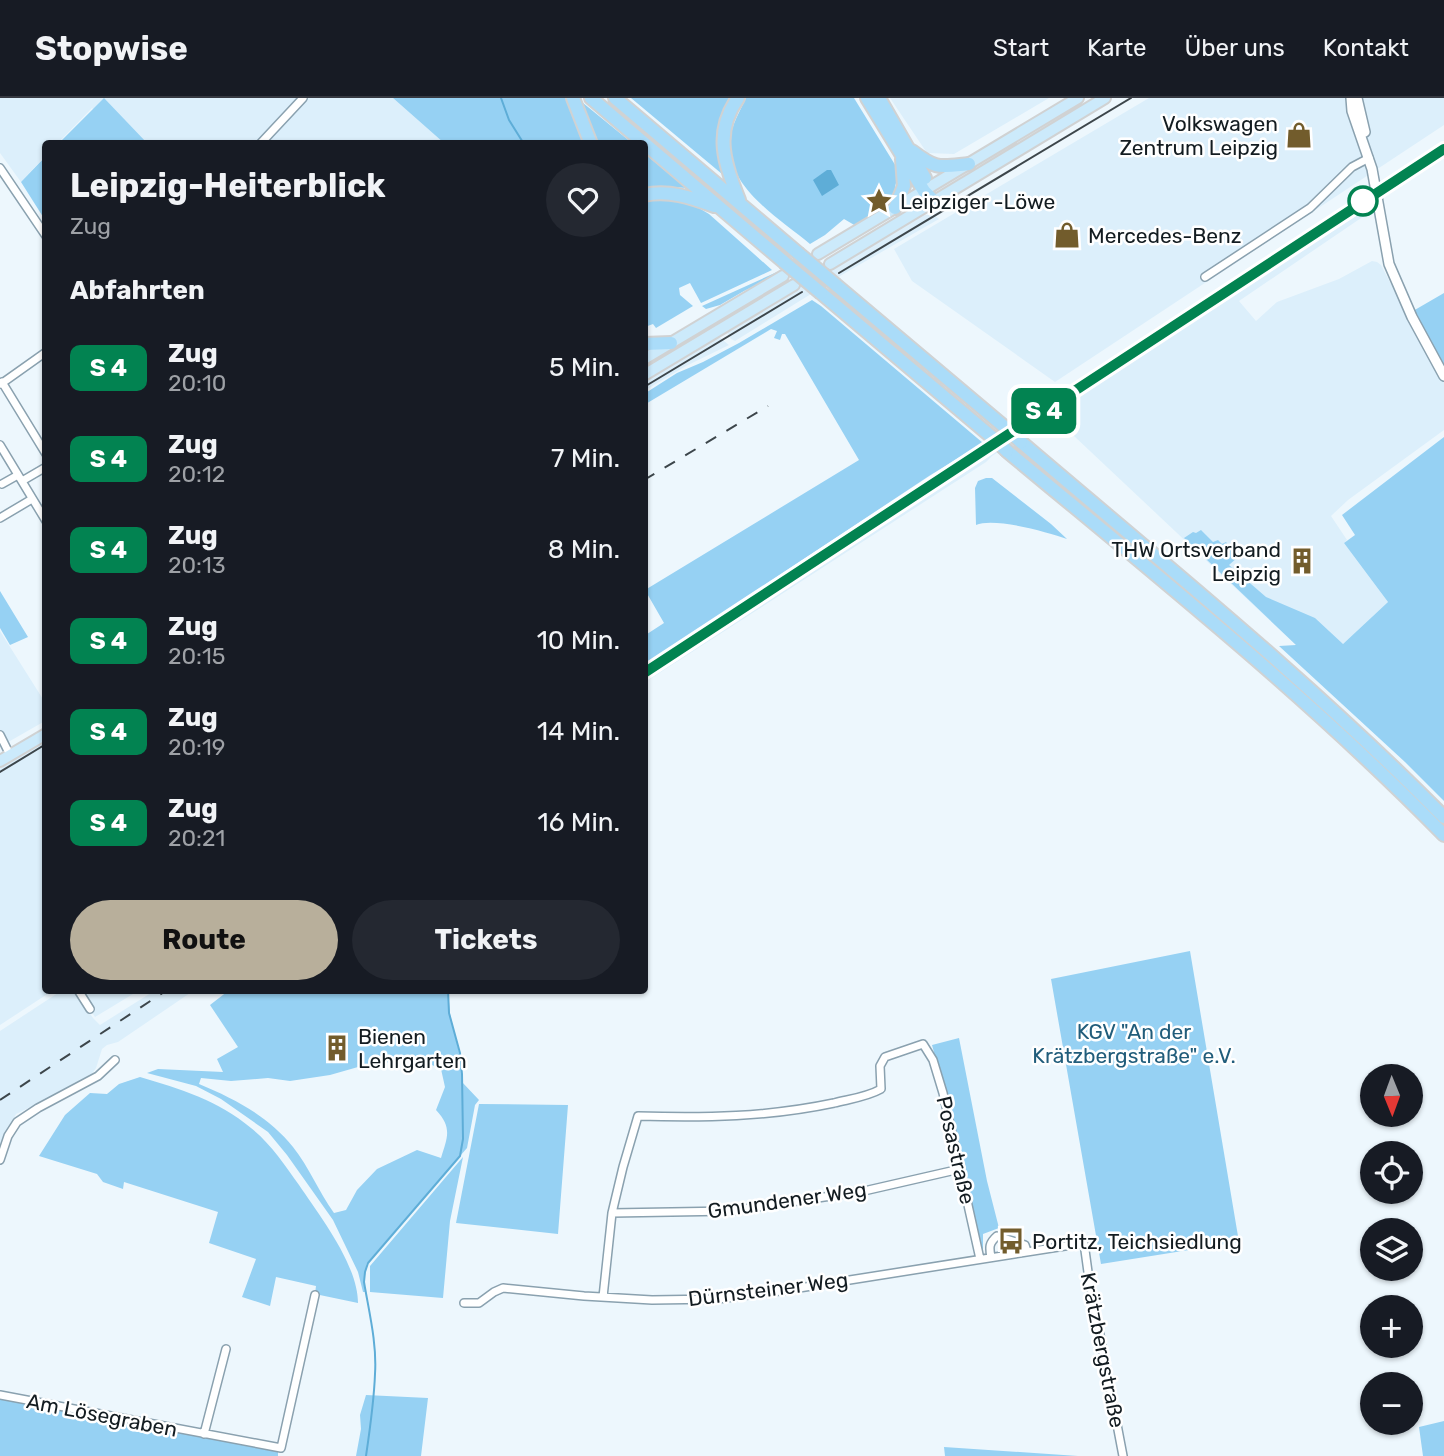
<!DOCTYPE html>
<html lang="de">
<meta charset="utf-8">
<style>
:root{--surface:#171b24;--page:#242831;--text:#f1f3f6;--muted:#9ea1a6;--line:#363941;--accent:#b8af9b}
body{margin:0;font-family:Rubik,sans-serif;background:var(--page);color:var(--text);height:100vh;display:flex;flex-direction:column;font-size:26px;white-space:nowrap}
*{box-sizing:border-box;margin:0}
p{font-size:23px;color:var(--muted)}
.icon{flex:none;width:38px;height:38px;fill:none;stroke:currentColor;stroke-width:2;stroke-linecap:round;stroke-linejoin:round}
.map{position:relative;flex:1;overflow:hidden}
.side{position:absolute;left:42px;top:42px;width:606px;height:854px;display:flex;flex-direction:column;background:var(--surface);border-radius:7px;box-shadow:0 2px 5px #0004}
.side>*{flex:none}
.badge{padding:0 14px;border-radius:10px;font-size:24px;line-height:46px}
.needle{width:46px;rotate:179deg}
.fabs{position:absolute;left:1360px;top:966px;display:grid;gap:14px}
.fabs a{display:grid;place-items:center;width:63px;height:63px;border-radius:50%;background:var(--surface);box-shadow:0 2px 5px #0004;font-size:35px}
.map>.badge{position:absolute;translate:-50% -50%;box-shadow:0 0 0 4px #fff}
h2{padding:0 28px;font-size:26px;line-height:63px}
.round{display:grid;place-items:center;flex:none;width:74px;height:74px;border-radius:37px;background:var(--page)}
.headline{display:flex;align-items:center;justify-content:space-between;height:119px;padding:0 28px}
h1{font-size:33px;font-weight:700;line-height:52px}
.action{display:flex;gap:14px;margin-top:auto;padding:14px 28px}
.action a{flex:1;height:80px;border-radius:42px;background:var(--accent);color:#111;font-size:28px;font-weight:700;line-height:80px;text-align:center}
.action a+a{background:var(--page);color:var(--text)}
ul{padding:0;list-style:none}
li{display:flex;align-items:center;gap:21px;height:91px;padding:0 28px}
li div{flex:1}
li b{display:block;font-size:26px}
li em{font-style:normal}
li .badge{min-width:77px;font-weight:700;text-align:center}
header{display:flex;align-items:center;gap:42px;box-sizing:border-box;height:98px;padding:0 35px;background:var(--surface);border-bottom:2px solid var(--line)}
header strong{font-size:33px}
nav{display:flex;gap:38px;margin-inline-start:auto;font-size:24px}
.map>svg:first-child{display:block}
.built{fill:#dceffb}
.green{fill:#96d1f3;fill-rule:evenodd}
.water{fill:#5eadd7}
.lines{fill:none;stroke-linecap:round;stroke-linejoin:round}
.stream{stroke:#5eadd7;stroke-width:2}
.minor-casing{stroke:#8aa1af;stroke-width:10}
.tertiary-casing{stroke:#8aa1af;stroke-width:12}
.primary-casing{stroke:#d0d2d3;stroke-width:14}
.motorway-casing{stroke:#d0d2d3;stroke-width:16}
.minor{stroke:#fff;stroke-width:7}
.tertiary{stroke:#fff;stroke-width:9}
.primary{stroke:#cceafb;stroke-width:10}
.motorway{stroke:#aadcf9;stroke-width:12}
.tram{stroke:#3d464b;stroke-width:2}
.rail{stroke:#3d464b;stroke-width:2;stroke-dasharray:12 12;stroke-linecap:butt}
.motorway-bridge-casing{stroke:#d0d2d3;stroke-width:16;stroke-linecap:butt}
.motorway-bridge{stroke:#aadcf9;stroke-width:12}
.line-casing{stroke:#fff;stroke-width:16}
.line{stroke:#028351;stroke-width:10}
.stop-dot{fill:#fff;stroke:#028351;stroke-width:3.5}
.labels{text-anchor:middle;dominant-baseline:central;stroke-width:5;stroke-linejoin:round;paint-order:stroke}
.poi-label{font-size:21px;fill:#131c21;stroke:#fff;text-anchor:start}
.park-label{font-size:21px;fill:#215d7b;stroke:#fff}
.street-label{font-size:21px;fill:#131c21;stroke:#fff}
</style>
<header>
<strong>Stopwise</strong>
<nav><a>Start</a><a>Karte</a><a>Über uns</a><a>Kontakt</a></nav>
</header>
<div class="map">
<svg width="1444" height="1358" viewBox="0 0 1444 1358">
<rect width="100%" height="100%" fill="#edf7fd"/>
<path class="built" d="M0 0H393L444 45H129L92 10 58 45 46 46 45 58 21 84 0 55Z
M890 0H1049L954 56 927 55Z
M1149 0H1444V27L1055 284 912 183 894 151Z
M1371 93 1375 115 1367 116 1239 203 1256 223 1277 204 1339 181 1372 163 1377 164 1381 167 1414 230 1444 283V332L1348 402 1331 418 1347 442 1344 445 1388 504 1343 546 1296 547 1056 321 1033 332 992 358 986 364 644 585V570L1327 122 1359 100 1362 95Z
M925 117H934L939 121 845 175 735 243 731 241 726 233 871 145 893 136Z
M718 238 729 247 686 268 644 293V282Z
M0 533 46 606 45 623 3 647 0 642Z
M45 641 46 892 52 893 0 927V670Z
M61 893H74L93 920 100 927 154 893H193L118 944 107 947 102 951 96 970 91 977 49 1000 16 1016 5 1037 0 1051V933Z
M78 893H138L95 919Z"/>
<path class="green" d="M104 0 147 45H59Z
M393 0H566L574 13 586 45H444Z
M577 0 632 45H596L587 18Z
M631 0H731C717 28 713 46 722 76Z
M746 0H854L897 70V81L895 89 900 90C887 111 876 116 856 128L844 121 825 137 810 146C779 120 724 88 730 41 732 26 740 13 746 0Z
M644 55 686 90 663 88 644 91Z
M45 59V122L21 84Z
M667 100 687 103 709 116 772 172 701 205 690 185 679 190 680 197 693 208 656 230 653 226 645 229 646 234H644V104Z
M777 174 779 176 744 193 720 207 706 211 702 208Z
M1444 195V269L1413 213Z
M812 202 821 208 983 345 929 378 644 567V538L664 525 645 492 859 362 785 236H782L780 242 774 240 777 233 771 231 644 307V296L677 275 703 264 739 245Z
M1444 339V703L1405 664 1279 548 1296 547 1184 440 1193 434 1196 435 1201 432 1213 444 1218 442 1222 446 1226 444 1238 459 1229 467 1266 499 1315 520 1343 546 1388 504 1344 445 1355 437 1342 417Z
M986 380H992L1051 426 1067 441C1047 434 994 419 976 427L975 390 978 383Z
M0 493 28 539 10 547 0 530Z
M1190 853 1239 1144 1101 1166 1051 881Z
M228 893H448L450 916 460 958 462 984 479 1002 475 1007 467 1050 367 1165 364 1184 365 1194H363L358 1174 333 1122 287 1057 268 1034 221 1001 196 988 147 975 158 971 223 974 217 961 238 949 210 907ZM416 960 441 971 445 989 436 1012C453 1030 447 1040 441 1060L417 1052 377 1071 357 1092 346 1112 334 1115C319 1094 309 1069 293 1049 268 1018 235 1001 199 986L201 980 231 983 268 980 290 983 330 977 358 969Z
M959 940 987 1083 999 1130 983 1136V1152L980 1153 956 1034 932 947Z
M140 979C180 991 218 1002 251 1030 270 1045 285 1067 299 1087 320 1118 358 1167 358 1205L315 1196 316 1188 276 1179 270 1208 242 1199 256 1161 209 1145 218 1114 124 1084 123 1091 103 1084 97 1076 39 1058 65 1017 90 995 107 996 119 986Z
M479 1006 568 1007 558 1136 456 1125Z
M463 1059 450 1123 443 1200 370 1194V1168Z
M0 1297 278 1348V1358H0Z
M366 1297 428 1300 421 1358H356L361 1331 360 1317Z
M1444 1323V1358H1423L1419 1329Z
M944 1349 1078 1358H945Z"/>
<path class="water" d="M827 72H831L839 87 822 98 813 82Z"/>
<g class="lines">
<path class="stream" d="M501 0 509 22 524 46
M366 1358C370 1331 374 1304 375 1276 377 1245 369 1214 364 1184L365 1174 368 1165 460 1058 463 1041 462 976 460 955 449 915 448 892"/>
<g class="minor-casing">
<path id="minor" d="M260 46 303 0
M0 70 46 138
M1205 179 1310 110 1352 69 1369 60
M2 284 46 356
M1 286 46 254
M0 347 46 423
M22 383 46 369
M2 386 18 377
M0 420 32 401
M0 637 10 657
M78 892 90 911
M0 1062 8 1038 17 1024 38 1010 98 978 115 962
M612 1115 731 1113 864 1093 960 1071
M991 1159C989 1149 989 1145 997 1138L1025 1147 1027 1153
M603 1199 612 1115 623 1069 638 1018C705 1020 768 1019 834 1005 850 1001 867 999 881 991L880 968 885 959 923 946 933 962 943 995 980 1161
M464 1205H479L494 1194 503 1190 584 1198 652 1202 718 1201 780 1193 1084 1145 1088 1174 1123 1358
M0 1297 281 1350 315 1197
M204 1336 226 1251"/>
</g>
<g class="tertiary-casing">
<path id="tertiary" d="M1351 0 1352 13 1372 71 1389 166 1412 219 1444 278
M1357 0 1365 34"/>
</g>
<g class="primary-casing">
<path id="primary" d="M818 156 1078 0
M830 166 1105 0
M644 261 783 178
M644 277 794 187
M0 663 46 636"/>
</g>
<g class="motorway-casing">
<path id="motorway" d="M573 0 591 46
M591 0 784 164
M615 0 798 155
M738 0C713 35 725 66 739 102
M867 0 924 93 934 103
M879 0 925 80
M912 53C937 72 939 69 969 66
M644 97C669 92 690 99 714 108
M895 110 904 88 902 61
M836 187 1007 331
M821 195 993 340
M644 246 671 245
M1021 344C1164 466 1312 585 1444 719
M1007 353C1156 477 1308 598 1444 737"/>
</g>
<use href="#minor" class="minor"/>
<use href="#tertiary" class="tertiary"/>
<use href="#primary" class="primary"/>
<use href="#motorway" class="motorway"/>
<path class="tram" d="M839 175 1131 0
M644 289 802 194
M0 674 46 646"/>
<path class="rail" d="M1019 330 1444 51
M644 382 768 308
M644 580 993 352
M0 1002 167 892"/>
<g class="motorway-bridge-casing">
<path id="motorway-bridge" d="M798 155 836 187
M784 164 821 195
M1007 331 1021 344
M993 340 1007 353"/>
</g>
<use href="#motorway-bridge" class="motorway-bridge"/>
</g>
<g class="lines">
<g class="line-casing">
<path id="line" d="M644 575 1444 51"/>
</g>
<use href="#line" class="line"/>
</g>
<defs>
<g id="shop-bare" transform="scale(2.1)"><path d="M-5-2.5h2.3a2.7 3.5 0 0 1 5.4 0H5L5.5 6h-11ZM-1.5-2.5h3a1.5 2.3 0 0 0-3 0Z" fill="#725c2c" stroke="#fff" stroke-width="2.5" paint-order="stroke"/></g>
<g id="sight-bare" transform="scale(2.1)"><path d="M0-6L1.8-2.2L6-1.7L2.9 1.2L3.7 5.4L0 3.3L-3.7 5.4L-2.9 1.2L-6-1.7L-1.8-2.2Z" fill="#725c2c" stroke="#fff" stroke-width="2.5" paint-order="stroke"/></g>
<g id="building-bare" transform="scale(2.1)"><path d="M-4-6H4V6H1V3H-1V6H-4ZM-2.5-4.3h1.7v1.8h-1.7ZM.8-4.3h1.7v1.8H.8ZM-2.5-1h1.7V.8h-1.7ZM.8-1h1.7V.8H.8Z" fill="#725c2c" stroke="#fff" stroke-width="2.5" paint-order="stroke"/></g>
<g id="bus-bare" transform="scale(2.1)"><path d="M-5-6H5V4H4V6H2V4H-2V6H-4V4H-5ZM-3.5-4V0h7V-4ZM-3.5 1.2v1.5H-2V1.2ZM2 1.2v1.5H3.5V1.2Z" fill="#725c2c" stroke="#fff" stroke-width="2.5" paint-order="stroke"/></g>
</defs>
<g fill-rule="evenodd">
<use href="#shop-bare" x="1299" y="37"/>
<use href="#sight-bare" x="879" y="103"/>
<use href="#shop-bare" x="1067" y="137"/>
<use href="#building-bare" x="1302" y="463"/>
<use href="#building-bare" x="337" y="950"/>
<use href="#bus-bare" x="1011" y="1143"/>
</g>
<circle class="stop-dot" cx="1363" cy="103" r="14"/>
<g class="labels">
<g class="poi-label">
<text x="1278" y="25" text-anchor="end">Volkswagen<tspan x="1278" dy="24">Zentrum Leipzig</tspan></text>
<text x="900" y="103">Leipziger -Löwe</text>
<text x="1088" y="137">Mercedes-Benz</text>
<text x="1281" y="451" text-anchor="end">THW Ortsverband<tspan x="1281" dy="24">Leipzig</tspan></text>
<text x="358" y="938">Bienen<tspan x="358" dy="24">Lehrgarten</tspan></text>
<text x="1032" y="1143">Portitz, Teichsiedlung</text>
</g>
<g class="park-label">
<text x="1134" y="933">KGV "An der<tspan x="1134" dy="24">Krätzbergstraße" e.V.</tspan></text>
</g>
<g class="street-label">
<text transform="translate(956 1052) rotate(77)">Posastraße</text>
<text transform="translate(787 1102) rotate(-8)">Gmundener Weg</text>
<text transform="translate(768 1191) rotate(-7)">Dürnsteiner Weg</text>
<text transform="translate(1103 1252) rotate(79)">Krätzbergstraße</text>
<text transform="translate(102 1317) rotate(11)">Am Lösegraben</text>
</g>
</g>
</svg>
<div class="fabs">
<a><svg class="needle" viewBox="-14 -14 28 28"><path d="M0-13l5 13h-10z" fill="#e53935"/><path d="M0 13l5-13h-10z" fill="#9ea1a6"/></svg></a>
<a><svg class="icon" aria-label="locate" viewBox="0 0 24 24"><circle cx="12" cy="12" r="6"/><path d="M12 2v4M12 18v4M2 12h4M18 12h4"/></svg></a>
<a><svg class="icon" aria-label="layers" viewBox="0 0 24 24"><path d="M12 4l9 5-9 5-9-5zM3 14l9 5 9-5"/></svg></a>
<a>+</a>
<a>−</a>
</div>
<b class="badge" style="left:1044px;top:313px;background:#028351;color:#fff">S 4</b>
<section class="side">
<div class="headline"><div><h1>Leipzig-Heiterblick</h1><p>Zug</p></div><a class="round"><svg class="icon" aria-label="heart" viewBox="0 0 24 24"><path d="M12 20l-8-8c-3-5 5-10 8-4 3-6 11-1 8 4z"/></svg></a></div>
<h2>Abfahrten</h2>
<ul>
<li><span class="badge" style="background:#028351;color:#fff">S 4</span><div><b>Zug</b><p>20:10</p></div><em>5 Min.</em></li>
<li><span class="badge" style="background:#028351;color:#fff">S 4</span><div><b>Zug</b><p>20:12</p></div><em>7 Min.</em></li>
<li><span class="badge" style="background:#028351;color:#fff">S 4</span><div><b>Zug</b><p>20:13</p></div><em>8 Min.</em></li>
<li><span class="badge" style="background:#028351;color:#fff">S 4</span><div><b>Zug</b><p>20:15</p></div><em>10 Min.</em></li>
<li><span class="badge" style="background:#028351;color:#fff">S 4</span><div><b>Zug</b><p>20:19</p></div><em>14 Min.</em></li>
<li><span class="badge" style="background:#028351;color:#fff">S 4</span><div><b>Zug</b><p>20:21</p></div><em>16 Min.</em></li>
</ul>
<div class="action"><a>Route</a><a>Tickets</a></div>
</section>
</div>
